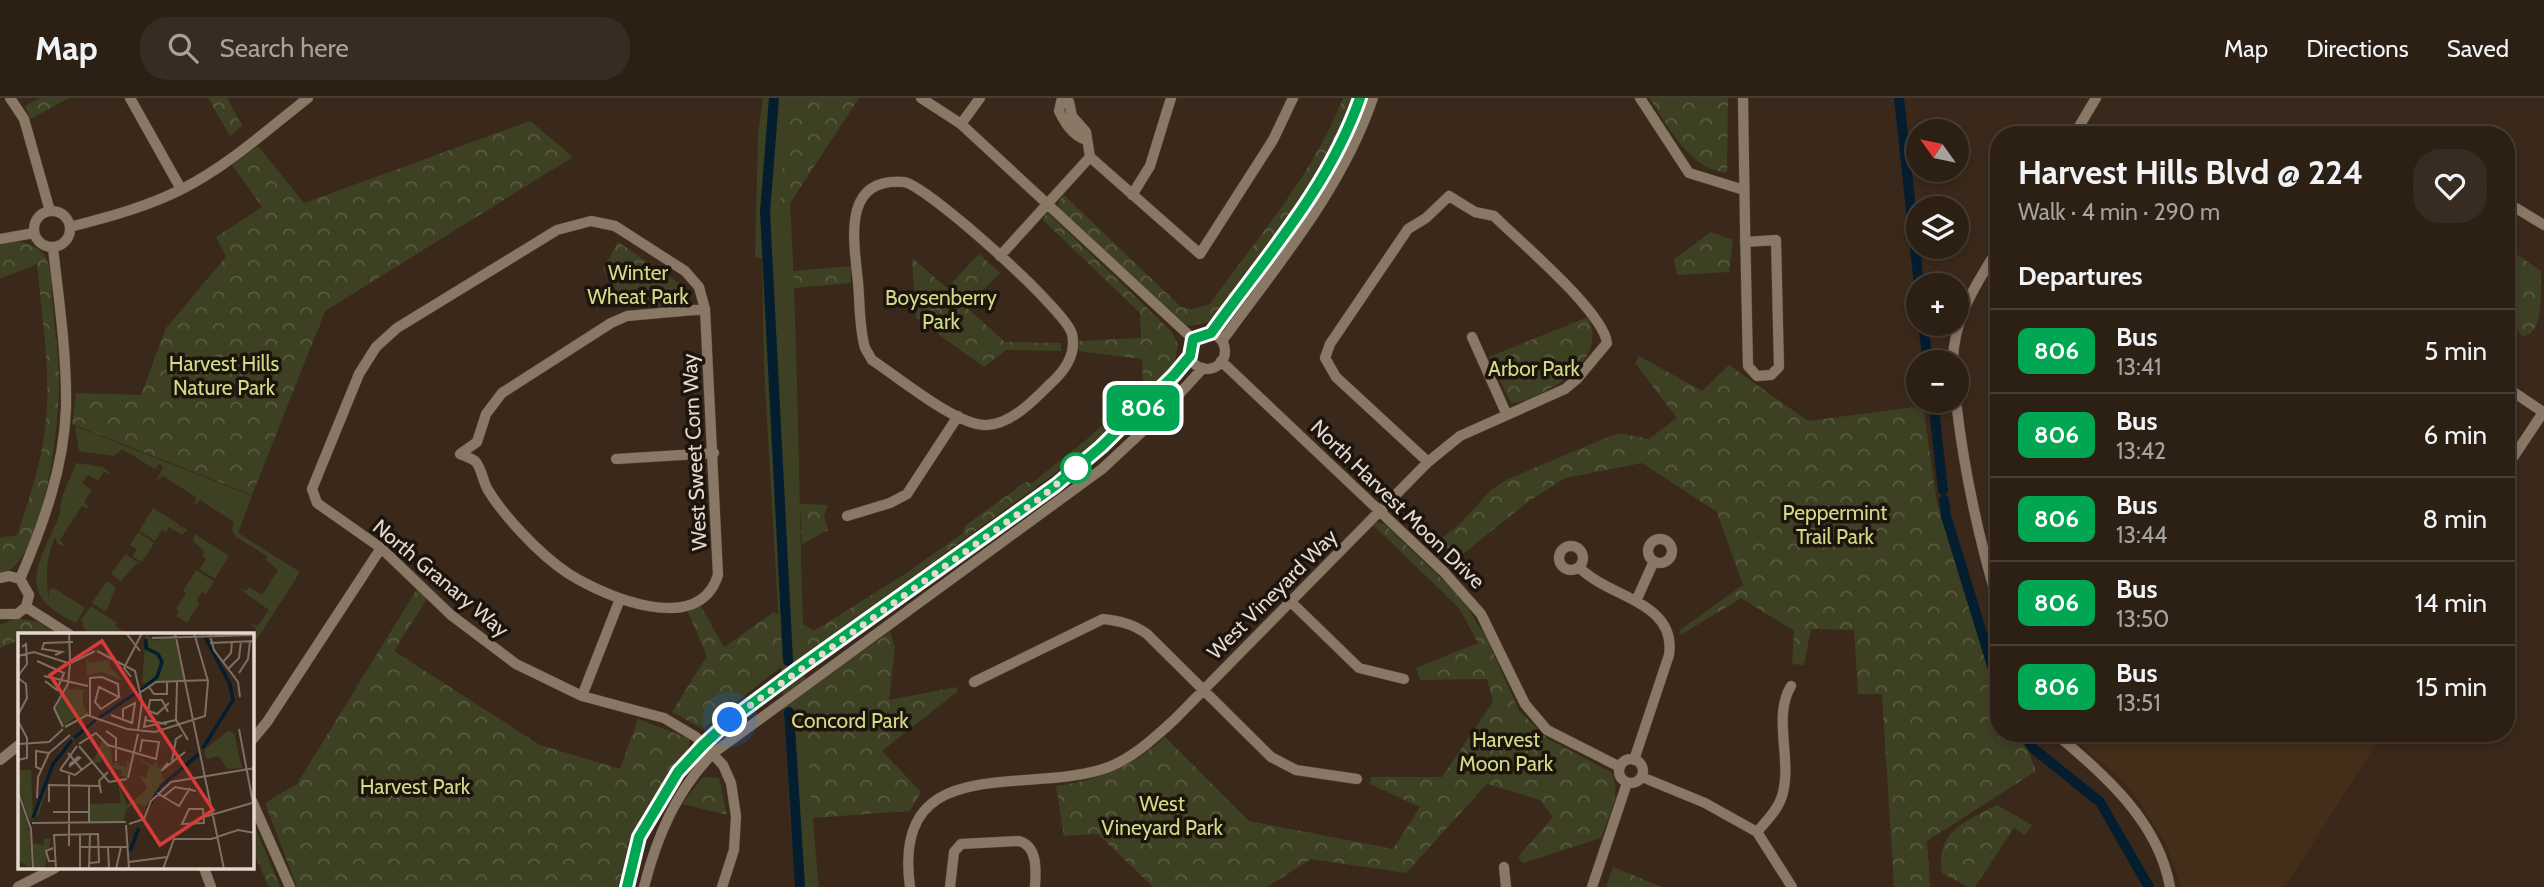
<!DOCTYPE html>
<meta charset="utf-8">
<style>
:root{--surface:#2c1f14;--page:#382c22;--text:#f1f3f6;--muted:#a6a2a0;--line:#483d34}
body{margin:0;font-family:Cabin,sans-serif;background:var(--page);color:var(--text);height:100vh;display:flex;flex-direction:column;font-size:26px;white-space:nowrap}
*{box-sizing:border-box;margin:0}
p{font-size:23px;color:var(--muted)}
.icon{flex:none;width:38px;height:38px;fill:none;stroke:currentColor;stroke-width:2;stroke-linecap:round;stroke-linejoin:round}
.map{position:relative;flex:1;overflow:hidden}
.side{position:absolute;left:1990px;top:28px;width:525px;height:616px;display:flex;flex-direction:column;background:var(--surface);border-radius:28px;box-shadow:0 4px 10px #0003,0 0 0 2px var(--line)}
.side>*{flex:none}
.badge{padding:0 14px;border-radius:10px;font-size:24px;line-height:46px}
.needle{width:46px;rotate:303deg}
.tools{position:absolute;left:1906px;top:21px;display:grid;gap:14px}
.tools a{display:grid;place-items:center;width:63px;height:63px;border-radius:50%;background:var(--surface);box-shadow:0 4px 10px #0003,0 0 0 2px var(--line);font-size:35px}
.you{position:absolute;width:35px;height:35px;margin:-18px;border:5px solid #fff;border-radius:50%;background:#1a73e8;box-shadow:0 0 0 10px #1a73e833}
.map>.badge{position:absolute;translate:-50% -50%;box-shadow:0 0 0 4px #fff}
h2{padding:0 28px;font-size:26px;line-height:63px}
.round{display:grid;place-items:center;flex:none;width:74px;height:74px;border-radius:28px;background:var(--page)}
.headline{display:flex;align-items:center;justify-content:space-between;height:119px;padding:0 28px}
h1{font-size:33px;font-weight:700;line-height:52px}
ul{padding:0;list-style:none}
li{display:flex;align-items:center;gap:21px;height:84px;padding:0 28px;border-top:2px solid var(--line)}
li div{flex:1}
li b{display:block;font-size:26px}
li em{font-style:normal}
li .badge{min-width:77px;font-weight:700;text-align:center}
header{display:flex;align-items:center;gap:42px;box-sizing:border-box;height:98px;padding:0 35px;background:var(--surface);border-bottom:2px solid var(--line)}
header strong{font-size:33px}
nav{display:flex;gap:38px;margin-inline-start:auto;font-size:24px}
.search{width:490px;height:63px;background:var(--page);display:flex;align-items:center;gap:18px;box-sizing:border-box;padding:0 24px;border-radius:28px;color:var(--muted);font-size:26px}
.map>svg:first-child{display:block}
.built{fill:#442e1a}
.green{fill:#3d4022}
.park{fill:url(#park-crowns)}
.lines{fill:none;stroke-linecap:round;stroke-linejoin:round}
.canal{stroke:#041d2f;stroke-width:10}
.minor-casing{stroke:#554537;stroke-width:11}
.minor{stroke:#8a7866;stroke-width:10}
.line-casing{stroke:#fff;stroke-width:16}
.line{stroke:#00a651;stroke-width:10}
.walk{stroke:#e4d8cf;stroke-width:7;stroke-dasharray:0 12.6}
.stop-dot{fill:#fff;stroke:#00a651;stroke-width:3.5}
.labels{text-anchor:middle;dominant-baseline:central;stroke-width:7;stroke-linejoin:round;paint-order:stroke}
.park-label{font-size:21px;fill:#d1da86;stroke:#1c140d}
.street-label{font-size:21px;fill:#e4d8cf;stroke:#1c140d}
.inset-river{fill:none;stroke:#041d2f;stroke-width:3.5}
.inset-road{fill:none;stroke:#7e6f62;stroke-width:2}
.view{fill:#d73a39;fill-opacity:0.15;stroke:#d73a39;stroke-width:3.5}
.inset-edge{fill:none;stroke:#e4d8cf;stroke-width:3.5}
</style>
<header>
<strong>Map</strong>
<div class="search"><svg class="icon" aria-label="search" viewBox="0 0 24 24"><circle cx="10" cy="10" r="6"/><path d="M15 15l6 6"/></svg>Search here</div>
<nav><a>Map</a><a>Directions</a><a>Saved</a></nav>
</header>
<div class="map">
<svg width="2544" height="789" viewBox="0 0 2544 789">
<defs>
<pattern id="park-crowns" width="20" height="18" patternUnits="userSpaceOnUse" patternTransform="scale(1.75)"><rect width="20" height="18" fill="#3d4022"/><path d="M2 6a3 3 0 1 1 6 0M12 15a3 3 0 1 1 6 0" fill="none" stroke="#595b41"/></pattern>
</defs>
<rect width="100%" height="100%" fill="#3a291a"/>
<path class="built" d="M2067 635H2383L2285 789H2181L2167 748 2137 700 2118 678Z"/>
<path class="green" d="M763 0H787L780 106 790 105C803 333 796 562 819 789H796L790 720 764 269 762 160H755L758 36Z
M75 328 252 398 238 435 300 474 252 549 256 531 249 525 258 528 269 512 238 490 246 493 249 489 262 497 278 472 266 462 267 458 235 438 232 432 234 424 200 402 194 408 196 399 163 378 156 383 163 369 159 366 155 371 122 351 114 358 79 353Z
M76 365 103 369 112 377 104 374 98 383 88 377 82 385 92 392 84 404 90 411 82 408 60 442 66 449 57 445 55 439C46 462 45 478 49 502V492L54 490 85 510 76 525C16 497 36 470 58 421 61 414 60 407 62 400 66 387 72 377 76 365Z
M153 410 179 426V430L181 428 188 432 182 437 169 429 166 434 162 432 155 443 139 433Z
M138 434 154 445 142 464 132 458 137 451 130 447Z
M195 436 229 458 215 481 199 471 206 461 202 457 204 453 193 443Z
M125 456 141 466H136L121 483 111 476Z
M196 472 214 483 206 496 202 494 197 501 199 506 187 525 176 518 179 513 176 511 186 496 183 493Z
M107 483 116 489 106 514 92 505Z
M91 508 117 525 115 528 128 537H95L85 532 81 522Z"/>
<path class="park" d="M41 0H69L31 21 25 8Z
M208 0H227L242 28 230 38Z
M787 0H859L790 105 780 106Z
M1343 0H1355C1325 84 1263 156 1209 224L1188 228 1059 111 1058 104 1064 97 1181 209 1191 211 1209 207C1257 140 1313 77 1343 0Z
M1649 0H1728L1727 75C1688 71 1670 29 1649 0Z
M530 23 573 59 325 213 252 397 72 326 76 295 141 297 166 230 226 159 216 139 262 109 232 67 258 48 304 105Z
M1047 114 1172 234 1178 247 1174 267 1086 353 803 558 801 525 814 533 905 476 963 435 965 428 1025 384 1032 385 1087 341 1143 289 1142 261 1079 253V243L1141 240 1140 215 1043 122Z
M1711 134 1733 142 1729 174 1677 177 1674 161Z
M15 143C26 145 37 148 44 157 53 170 51 193 53 209 55 234 59 259 59 284 59 325 46 464 0 477V440L17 437C29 402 40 369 45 333 52 277 42 221 37 166L0 181V147Z
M618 144 680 186 686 193V201L677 207 626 209 603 171Z
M2512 153 2541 173C2541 192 2544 239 2522 238L2506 216V158Z
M979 156 1000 175 966 209 1005 244 1061 245V253L1006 252 984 269 916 220 912 160 947 190Z
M851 168V185L794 190 793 173Z
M1588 219C1606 255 1566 285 1537 297 1529 300 1520 306 1511 305L1489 259Z
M1639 258 1702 293 1729 267 1808 323 1923 308 1937 405 1998 571V635H2022L2036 673 1927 743 1930 789H1894L1882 596H1858L1854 532 1811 531 1804 567 1792 566 1794 533 1741 500 1681 537 1680 532 1743 487 1717 414 1642 365 1565 380 1529 403 1449 467 1430 450 1460 426 1491 392 1508 381 1618 335 1649 341 1677 320 1635 265Z
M800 406 828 407 824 418 828 432 802 446Z
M1378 424 1384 426 1461 499 1487 541 1519 613 1548 641 1611 674C1623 695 1608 719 1601 740L1523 765 1518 759 1553 719 1540 702 1487 686 1406 775 1311 761 1267 789H1153L1098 736 1064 738 1056 688C1100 682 1133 668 1165 639L1249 723 1393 751 1420 709 1370 686 1371 679H1442L1493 604 1487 581 1420 582 1416 570 1478 545 1459 510 1373 427Z
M417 491 428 499 394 553 540 647 620 671 638 621 690 641C688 663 668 678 658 697 641 728 630 755 621 789H297L265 705 297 686Z
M700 507 724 549 774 514 780 518 783 567 703 631 672 614 707 558 687 512Z
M16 520 38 524 58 537H19V542L0 550V527Z
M890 534 895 549 889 602 956 589 958 593 882 653 921 694 910 713 812 720 805 593Z
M703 679 719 680 727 717 682 706Z
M1997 707 2032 727 2025 737 2014 730 1975 789H1968L1942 775C1935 733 1966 723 1997 707Z
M252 721 280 789H269L252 750Z
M1613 769 1662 789H1606Z"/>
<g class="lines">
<path class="canal" d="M774 0 765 114 788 563
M1899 0 1919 187
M1923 226 1928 264
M1933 303 1943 392
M1944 402 1946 418 1998 587
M789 614 800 789
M2021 635 2034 651 2100 704 2149 789"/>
<g class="minor-casing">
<path id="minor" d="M10 0 24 21 50 113
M130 0 181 91
M921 0 961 26 1193 241
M1640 0 1689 75 1744 92
M1743 0C1744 89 1746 179 1748 268L1757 278 1771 277 1779 269 1776 142 1745 144
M961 26 980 0
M2074 37 2096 0
M1086 42C1072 37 1065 25 1059 13L1062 0 1069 4 1072 18 1086 34 1090 59
M1090 59 1200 156 1273 42 1293 0
M904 84C928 88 1067 213 1072 236 1077 257 1064 274 1049 287 1033 303 1011 326 987 327 958 329 898 279 872 262L865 250C859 229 860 205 858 184 854 143 841 79 904 84Z
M1132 97 1150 68 1171 0
M2506 104 2544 127
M34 131a18 18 0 1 1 36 0a18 18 0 1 1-36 0Z
M70 129C108 119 147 109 182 91 228 68 268 31 308 0
M0 141 34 135
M1000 158 1090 59
M705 211 627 218 611 225 502 295 486 316 477 344 460 356C465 358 471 360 475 363 481 368 483 384 488 392 497 407 509 421 521 434 535 449 552 465 569 476 606 499 699 539 718 477L705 211 699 189 685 173 615 128 591 123 557 132 397 230 376 249 359 276 312 391 317 405 381 450 451 517 516 566 582 598 664 620 696 639 723 667 731 685 736 718 734 752 722 789
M1211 235C1265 160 1330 88 1360 0
M1189 253a18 18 0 1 1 36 0a18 18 0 1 1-36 0Z
M1472 239 1506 315
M1222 243C1278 166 1342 91 1373 0
M1221 263 1444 474 1481 516 1525 606 1547 632 1620 669
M1953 264C1953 221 1976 186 1998 151
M2506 289 2543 314
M1956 303C1964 373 1978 438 1998 505
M616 361 714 355
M2506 370 2544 313
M847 418 890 405 907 396 958 318
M1648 453a12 12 0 1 1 24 0a12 12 0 1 1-24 0Z
M1559 460a12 12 0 1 1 24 0a12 12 0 1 1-24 0Z
M1987 465 1998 462
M1579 469C1608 500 1677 503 1669 557L1634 662
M0 480 9 478 20 481 29 497 26 509 17 516H0
M20 481C43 427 64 370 66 310 67 257 59 203 53 150
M1636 503 1654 463
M1291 504 1359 570 1404 581
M26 509 70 537
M974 584 1103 521C1120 523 1133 526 1147 536L1271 659 1296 672 1357 681
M582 598 620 501
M2055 635C2104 677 2158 722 2170 789
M252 642 267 624 381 450
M1619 673a12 12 0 1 1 24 0a12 12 0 1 1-24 0Z
M0 662 19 647
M1642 679 1705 705 1757 734 1792 789
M252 703 290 789
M1757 734C1766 723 1778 712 1782 698 1793 663 1772 619 1791 588
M1504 769 1506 789
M204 770 211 789
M18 789 55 770
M627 789C638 745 650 711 678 674 721 617 789 579 847 539 966 454 1097 372 1190 258
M644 789C657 738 676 694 712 656L1102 371 1160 317 1203 270
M910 789C891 650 1028 699 1109 669 1134 659 1154 640 1174 622L1428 364 1460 338 1565 291 1577 281 1607 245C1603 213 1520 144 1494 118L1475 114 1449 98 1426 120 1408 131 1330 246 1325 260 1336 279 1428 364
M950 789 954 754 961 746 1019 743C1038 748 1036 773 1035 789
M1592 789 1627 685"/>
</g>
<use href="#minor" class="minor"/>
</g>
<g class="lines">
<g class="line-casing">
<path id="line" d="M627 789 639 739 678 674 703 647 730 622 797 572 1056 387 1101 349 1174 277 1190 258 1193 241 1211 235C1265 160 1329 89 1360 0"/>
</g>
<use href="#line" class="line"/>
<path class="walk" d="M730 622 1039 401 1076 370"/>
</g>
<circle class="stop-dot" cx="1076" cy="370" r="14"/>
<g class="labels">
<g class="park-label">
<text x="638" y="174">Winter<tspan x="638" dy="24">Wheat Park</tspan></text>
<text x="941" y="199">Boysenberry<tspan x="941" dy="24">Park</tspan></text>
<text x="224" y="265">Harvest Hills<tspan x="224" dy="24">Nature Park</tspan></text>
<text x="1534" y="270">Arbor Park</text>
<text x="1835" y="414">Peppermint<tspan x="1835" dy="24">Trail Park</tspan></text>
<text x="850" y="622">Concord Park</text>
<text x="1506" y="641">Harvest<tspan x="1506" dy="24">Moon Park</tspan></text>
<text x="415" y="688">Harvest Park</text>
<text x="1162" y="705">West<tspan x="1162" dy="24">Vineyard Park</tspan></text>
</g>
<g class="street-label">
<text transform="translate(694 354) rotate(-93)">West Sweet Corn Way</text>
<text transform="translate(1398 406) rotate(44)">North Harvest Moon Drive</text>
<text transform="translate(441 480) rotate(40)">North Granary Way</text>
<text transform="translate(1272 496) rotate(-45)">West Vineyard Way</text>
</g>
</g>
<g transform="translate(18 535)">
<rect width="236" height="236" fill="#3a291a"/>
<path d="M128 0 136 8 156 2 166 47 137 49 55 107 58 113 54 109 36 131 21 181 15 187 11 185 0 154V137H13L15 184 26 149 41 119 53 106 51 103 55 105 132 50H124ZM210 98 216 100 224 135 209 136 201 123 188 126 186 117ZM0 163 11 195 7 196 12 197 13 236 0 227ZM20 205 33 206 26 236H16L15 210 26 212V206Z" fill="#3d4022"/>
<path d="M68 26 71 30 92 27 91 33 105 48 84 39 69 42ZM49 56 70 57 65 58V72L71 82 58 84 45 93 36 76ZM84 108 92 113 95 133 98 129 102 133H109L108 127 112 130 109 144 99 142H104L103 137 94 135 90 128 83 125V130L75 129ZM116 123 135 133 138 128 147 149 128 173 116 170 108 177 105 189H72L71 171 103 170 100 149 109 172 126 159 129 154 121 143 128 145 131 133Z" fill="#3d4022"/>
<path class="inset-river" d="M123 57 139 44 144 29 140 21 128 15V6M81 85 121 58M56 105 78 87M185 115 215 67 212 51 187 4M142 154 181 121M129 176 142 155M15 185 35 131 54 107M112 218 121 195"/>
<path class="inset-road" d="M51 0 52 28M108 0 122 18M157 0 206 236M192 2 196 17 220 49 222 64M134 5 237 2M192 10 237 8M79 18 117 38 124 69 120 98M37 22 44 19 24 16 26 10 55 9M0 23 16 19 50 30M19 28 46 40 39 57 27 48M205 29 213 20 214 8M53 30 77 18M210 36 221 25 223 8M221 40 230 26 232 8M0 43 9 31 8 11 4 14M26 43 70 53M113 44 106 35 124 0M0 45 8 51 9 65 0 82M159 49 158 87 170 107M81 54 101 64 83 76 77 69ZM131 54 136 61H149V49M123 59 138 49 190 47M131 78 139 81 151 70M130 79 132 67H144L150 79M72 82V45L84 44 100 51 101 64M93 82 114 90 117 70 105 76V85M128 83 126 94 158 87M127 87 149 91M0 88 9 105V125L0 127M45 94 36 75 50 51 52 31M47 94 69 82 109 96 137 99 187 83 190 48 176 0M221 96 235 170M88 98 98 105V128M0 111 31 109 45 96M61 111 78 100 90 112 138 126 141 109 124 107 122 119M61 113 91 149 109 146M50 120 64 137M60 124 62 125 52 133V131ZM154 128 158 106 164 102M150 130 143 138 167 119M24 137 18 134V118L31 120M42 137 57 142 74 129M42 137 59 113M51 142V213M110 145 120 101M71 153V190M0 159 13 196 15 236M83 160 81 148 90 139M139 160 161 173 172 155M145 164 157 154 178 158M19 165 20 144 31 120 52 102M31 169V152L81 153M171 176H185L186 190 164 191ZM35 179H71M186 184 234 170M14 190 108 189M111 191 126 186 133 168 153 149 237 135M108 192 111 236M62 214H109M90 214 91 236M35 215 28 218 31 228H38M111 229 149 224M38 236 36 202 80 201 81 229 72 230M62 236V201M71 236 72 201M98 236 103 214M145 236 156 206H193L220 197 237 200"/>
<path class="view" d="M84 8 195 177 142 212 32 42Z"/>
<rect width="236" height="236" class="inset-edge"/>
</g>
</svg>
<div class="tools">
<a><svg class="needle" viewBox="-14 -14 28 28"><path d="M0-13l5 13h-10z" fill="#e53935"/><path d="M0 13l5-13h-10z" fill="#a6a2a0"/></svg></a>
<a><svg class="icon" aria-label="layers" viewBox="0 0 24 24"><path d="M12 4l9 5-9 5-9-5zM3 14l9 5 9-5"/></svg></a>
<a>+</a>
<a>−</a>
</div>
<div class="you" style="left:730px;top:622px"></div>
<b class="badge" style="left:1143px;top:310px;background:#00a651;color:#fff">806</b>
<section class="side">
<div class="headline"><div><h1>Harvest Hills Blvd @ 224</h1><p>Walk · 4 min · 290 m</p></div><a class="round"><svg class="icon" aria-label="heart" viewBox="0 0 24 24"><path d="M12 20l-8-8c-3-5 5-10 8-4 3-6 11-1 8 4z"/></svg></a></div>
<h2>Departures</h2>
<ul>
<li><span class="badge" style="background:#00a651;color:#fff">806</span><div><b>Bus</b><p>13:41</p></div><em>5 min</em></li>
<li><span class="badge" style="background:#00a651;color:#fff">806</span><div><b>Bus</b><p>13:42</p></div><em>6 min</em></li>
<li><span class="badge" style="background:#00a651;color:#fff">806</span><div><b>Bus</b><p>13:44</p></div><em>8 min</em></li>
<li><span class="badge" style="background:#00a651;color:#fff">806</span><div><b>Bus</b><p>13:50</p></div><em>14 min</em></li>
<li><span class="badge" style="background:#00a651;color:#fff">806</span><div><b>Bus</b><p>13:51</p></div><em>15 min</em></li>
</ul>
</section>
</div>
